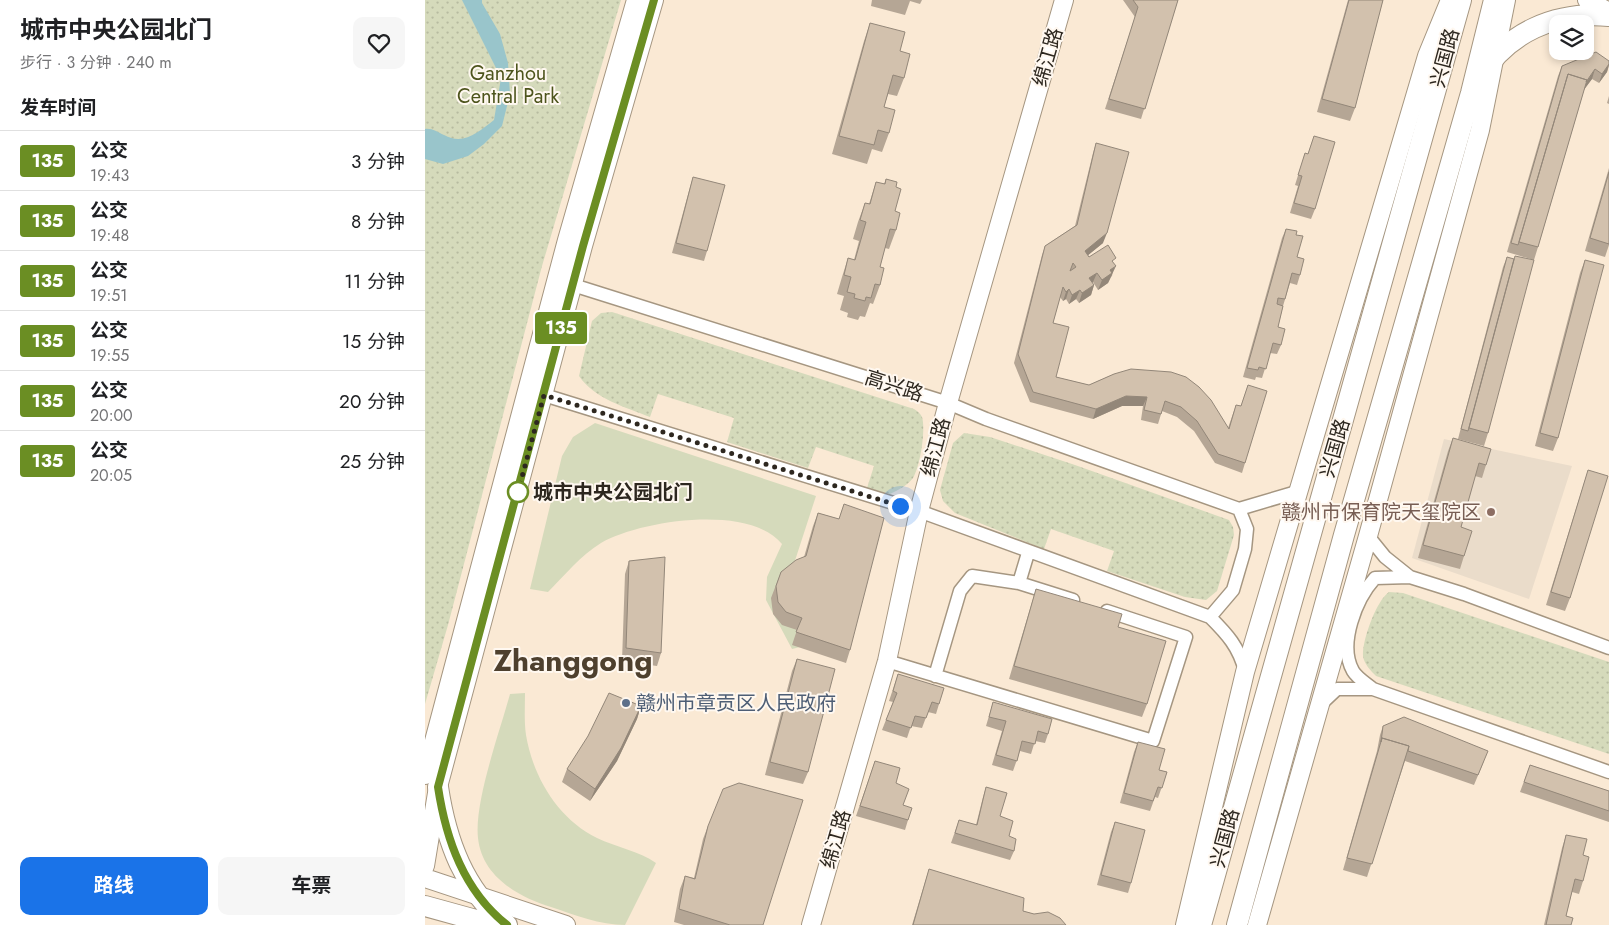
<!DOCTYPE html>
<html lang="zh">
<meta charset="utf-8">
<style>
:root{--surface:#fff;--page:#f6f6f6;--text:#202124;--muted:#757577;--line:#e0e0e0;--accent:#1a73e8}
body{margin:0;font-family:Jost,"Noto Sans SC",sans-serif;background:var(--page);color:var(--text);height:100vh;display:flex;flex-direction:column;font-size:19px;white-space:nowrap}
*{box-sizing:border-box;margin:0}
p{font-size:16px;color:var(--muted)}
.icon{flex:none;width:28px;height:28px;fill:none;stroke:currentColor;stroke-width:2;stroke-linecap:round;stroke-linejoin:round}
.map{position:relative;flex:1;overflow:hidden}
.details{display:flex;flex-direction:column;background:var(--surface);width:425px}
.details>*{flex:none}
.badge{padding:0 10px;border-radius:4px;font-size:18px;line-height:32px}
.buttons{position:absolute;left:1124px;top:15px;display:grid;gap:10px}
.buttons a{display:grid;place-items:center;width:45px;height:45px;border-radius:10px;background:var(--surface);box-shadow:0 2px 8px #0003;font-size:25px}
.you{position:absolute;width:25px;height:25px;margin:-12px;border:4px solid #fff;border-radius:50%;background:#1a73e8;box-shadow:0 0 0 8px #1a73e833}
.map>.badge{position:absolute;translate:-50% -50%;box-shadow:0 0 0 2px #fff}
h2{padding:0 20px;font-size:19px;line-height:45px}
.round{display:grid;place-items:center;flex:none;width:52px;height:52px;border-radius:10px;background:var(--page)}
.head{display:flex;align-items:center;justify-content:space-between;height:85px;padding:0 20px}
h1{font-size:24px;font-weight:700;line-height:38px}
.action{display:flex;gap:10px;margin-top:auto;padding:10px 20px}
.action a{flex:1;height:58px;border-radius:10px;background:var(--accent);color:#fff;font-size:20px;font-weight:700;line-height:58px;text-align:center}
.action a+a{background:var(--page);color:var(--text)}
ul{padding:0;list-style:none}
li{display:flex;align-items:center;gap:15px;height:60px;padding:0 20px;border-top:1px solid var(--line)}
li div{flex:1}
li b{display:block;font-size:19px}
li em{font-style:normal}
li .badge{min-width:55px;font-weight:700;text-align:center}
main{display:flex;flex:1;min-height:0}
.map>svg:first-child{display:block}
.commercial{fill:#eadcca}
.green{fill:#d5dabb}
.park{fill:url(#park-dots)}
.water{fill:#99c5cb}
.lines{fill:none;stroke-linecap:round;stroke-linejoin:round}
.street-casing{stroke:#a59681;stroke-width:15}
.secondary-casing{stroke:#a59681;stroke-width:20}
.primary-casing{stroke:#a59681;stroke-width:22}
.street{stroke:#fff;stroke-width:12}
.secondary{stroke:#fff;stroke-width:18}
.primary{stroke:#fff;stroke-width:20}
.wall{fill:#b5a695}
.shaded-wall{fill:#938779}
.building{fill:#d2c1ad;stroke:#938779;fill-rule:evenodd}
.line-casing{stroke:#fff;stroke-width:11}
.line{stroke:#6b8e23;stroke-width:8}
.walk{stroke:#2d271f;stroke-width:5;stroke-dasharray:0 9}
.stop-dot{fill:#fff;stroke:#6b8e23;stroke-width:2.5}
.education-dot{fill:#8d6e63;stroke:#fff8f0;stroke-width:2}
.service-dot{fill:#5c6f8a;stroke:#fff8f0;stroke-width:2}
.labels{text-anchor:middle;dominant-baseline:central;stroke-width:4;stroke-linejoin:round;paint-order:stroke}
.street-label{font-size:20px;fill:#2d271f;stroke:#fff8f0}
.park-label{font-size:20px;fill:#4d541c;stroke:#fff8f0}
.stop-label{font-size:20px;font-weight:bold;fill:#2d271f;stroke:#fff8f0;text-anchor:start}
.education-label{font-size:20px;fill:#785e54;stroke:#fff8f0;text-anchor:end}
.service-label{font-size:20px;fill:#4e5e75;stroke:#fff8f0;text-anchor:start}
.town-label{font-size:30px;font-weight:bold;fill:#4e402e;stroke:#fff8f0}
</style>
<main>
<section class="details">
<div class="head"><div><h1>城市中央公园北门</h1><p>步行 · 3 分钟 · 240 m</p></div><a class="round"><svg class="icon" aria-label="heart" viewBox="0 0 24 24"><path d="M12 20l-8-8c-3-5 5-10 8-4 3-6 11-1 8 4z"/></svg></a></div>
<h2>发车时间</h2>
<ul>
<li><span class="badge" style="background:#6b8e23;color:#fff">135</span><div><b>公交</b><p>19:43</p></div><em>3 分钟</em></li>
<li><span class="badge" style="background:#6b8e23;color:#fff">135</span><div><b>公交</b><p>19:48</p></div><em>8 分钟</em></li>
<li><span class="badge" style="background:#6b8e23;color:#fff">135</span><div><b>公交</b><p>19:51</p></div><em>11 分钟</em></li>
<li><span class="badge" style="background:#6b8e23;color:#fff">135</span><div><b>公交</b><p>19:55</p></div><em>15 分钟</em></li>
<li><span class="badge" style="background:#6b8e23;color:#fff">135</span><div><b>公交</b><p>20:00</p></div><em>20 分钟</em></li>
<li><span class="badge" style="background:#6b8e23;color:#fff">135</span><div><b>公交</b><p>20:05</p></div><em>25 分钟</em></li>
</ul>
<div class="action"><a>路线</a><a>车票</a></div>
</section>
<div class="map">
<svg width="1184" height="925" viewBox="0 0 1184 925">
<defs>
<pattern id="park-dots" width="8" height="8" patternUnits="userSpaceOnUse" patternTransform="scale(1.25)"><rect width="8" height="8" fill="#d5dabb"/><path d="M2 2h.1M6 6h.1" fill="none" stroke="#b7bba0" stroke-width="1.8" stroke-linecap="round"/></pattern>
</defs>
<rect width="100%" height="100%" fill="#fae9d4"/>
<path class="commercial" d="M1019 439 1147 466 1104 599 987 558Z"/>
<path class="green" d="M170 423 391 496 364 579 371 628 379 646 367 649 341 600 342 577 357 544C325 504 216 520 176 543 156 555 139 576 123 592L105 589 137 456 148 437Z
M100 693C100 706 99 721 101 735 108 777 133 819 172 838 191 847 214 851 231 863L200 925C175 925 150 915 126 907 94 897 57 877 53 838 49 802 75 731 85 694Z"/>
<path class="park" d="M0 0H196L117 266 23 625 0 704Z
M187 312 489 409C492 411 495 413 497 417 501 429 495 467 488 478 482 486 473 490 465 494L442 488 449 466 391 447 383 468 302 442 309 418 233 394 225 417C200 407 170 399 154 376L167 321 176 313Z
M539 433 565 437 650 465 804 520 808 527 809 535 792 591 781 600 760 597 682 571 689 551 626 529 619 549 530 513 518 501 515 490 528 443Z
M964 592 978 593 1184 662V754L951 676C946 671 939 664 938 656 937 641 951 601 964 592Z"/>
<path class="water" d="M37 0H57V3L75 34 83 63 85 94 77 126 59 144 43 156 18 164 0 159V129C7 128 12 132 19 135 39 146 53 132 69 120L76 78Z"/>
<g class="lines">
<g class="street-casing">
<path id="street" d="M148 285 523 403 561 419 814 509
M119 395 494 511 785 617 808 590 820 549 822 529 814 509
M814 509 875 491
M943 536 960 557 985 577 1039 594 1184 648
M594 583 603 553
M785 617C802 634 814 647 820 671
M462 661 728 741 761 637 682 611
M510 676 535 591 547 576 594 583 648 600
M948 689C942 684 932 678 928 671 913 644 931 599 950 578L985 577
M895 705 912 689H948L1184 772"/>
</g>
<g class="secondary-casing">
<path id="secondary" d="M1162 0 1184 12
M0 775 142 240 211 0
M0 866 13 787 158 246 229 0
M0 878 141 925
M386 925 462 661 494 511 523 403 639 0
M760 925 820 672 1002 56 1025 0
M832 925 943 536 1055 130 1081 0"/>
</g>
<g class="primary-casing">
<path id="primary" d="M1054 78C1083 32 1130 11 1184 16
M13 787C21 840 39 891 82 925
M0 906 69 925
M776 925 1036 0
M812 925 919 535 1046 93 1069 0"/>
</g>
<use href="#street" class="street"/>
<use href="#secondary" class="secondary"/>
<use href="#primary" class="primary"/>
</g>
<path class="wall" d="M447 0H497L495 4 485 1 480 15 446 6Z
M698 0H753L716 119 680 109 710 17Z
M923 0H958L930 108 925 121 892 112Z
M445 23 475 51 479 78 472 96 463 94 459 107 464 133 457 152 447 149 442 164 407 154 439 41Z
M1184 61V66L1182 72 1174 83 1167 79 1159 90 1113 247 1109 260 1082 252 1133 76 1137 66Z
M1184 96V104L1182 103Z
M889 136 890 209 886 219 865 213 873 186 870 185 880 153 883 154Z
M671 143 678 243 663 255 664 257 689 264 687 276 686 277 683 283 673 290 668 282 667 283 669 285 666 295 654 303 651 299 644 304 641 299 638 301 635 297 628 323 631 377 664 385 689 374 803 428 811 405 816 406 823 385 820 463 817 473 790 463 769 431 752 417 737 411 733 424 716 420 718 406H697L668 419 605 402 589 363 617 255 620 246 650 226 668 153Z
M1184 168V245L1180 257 1160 251Z
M268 177 282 251 279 261 247 253 265 187Z
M461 179 471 187 470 211 471 230 464 249 460 248 455 267V285L448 304 445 303 440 317 435 316 433 320 422 317 423 313 415 310 419 296 412 294 417 277 423 258 429 260 434 241 428 239 433 222 440 203 444 204 451 182 459 184Z
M861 229 871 235 872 257 875 275 872 285 865 283 858 306 853 327 856 345 852 354 845 353 837 378 831 377 830 380 818 377 857 238Z
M1082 257 1063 433 1059 446 1033 439 1078 267Z
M1160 260 1133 438 1128 451 1110 446 1155 273Z
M1028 438 1061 465 1057 478 1050 476 1036 527 1039 556 1035 569 993 558 1023 451Z
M1163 470 1145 598 1140 611 1121 605 1159 483Z
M419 504 425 650 421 663 367 645 372 630 357 625 348 614 346 598 356 572 379 557 388 526 393 513 414 519Z
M204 561 236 653 232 666 197 661 200 574Z
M611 589 693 627 722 704 717 717 584 679 607 602Z
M372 659 383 772 378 784 340 775 367 671Z
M473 674 514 704 511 714 503 712 497 728 486 726 482 738 457 730 468 702 464 701Z
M568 702 623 734 620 743 610 741 606 754 595 751 588 771 567 765 577 731 561 726Z
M216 706 212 719 192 761 165 801 137 782 142 769Z
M958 726 1059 761 1049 785 980 761 942 877 918 870 952 751 955 735Z
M713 742 734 770 742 772 733 798 730 797 725 811 695 803 709 752Z
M450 761 471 783 483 820 480 830 431 816Z
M1105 765 1184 791V822L1095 792Z
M561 787 575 816 584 836 589 851 585 860 526 843 534 820 551 825 558 797Z
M690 822 706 883 703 893 672 885 686 832Z
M283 826 338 925H259L249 922 255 889 260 876 269 878 278 839Z
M1141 835 1158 855V881L1154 894 1147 892 1141 916 1146 925H1119L1137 848Z
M504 869 598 911 609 914 641 925H487L500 882Z"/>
<path class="shaded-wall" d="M1184 64 1182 72 1174 83 1177 74Z
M1170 69 1167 79 1157 92 1161 83Z
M682 233 678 243 656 261 660 251Z
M691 266 683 283 673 290 677 280 685 270Z
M672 273 668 282 661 288 664 278Z
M669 285 666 295 654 303 657 293Z
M644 289 641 299 638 301 641 292Z
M655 290 651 299 644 304 647 295Z
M701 396 722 397 718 406H697L668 419 671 409Z
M216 706 212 719 192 761 165 801 170 789Z"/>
<path class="building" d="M708 0H753L720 109 684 99 713 7Z
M924 0H958L930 108 897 99Z
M445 23 480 32 475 51 485 54 479 78 468 75 459 107 470 110 464 133 453 130 449 145 414 136Z
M1171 52 1184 61V64L1177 74 1170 69 1161 82 1162 80 1143 74 1093 245 1086 243 1137 66Z
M1143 74 1162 80 1113 247 1094 242Z
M889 136 910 142 890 209 869 203 877 176 873 175 880 153 883 154Z
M671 143 704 152 682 233 660 251 664 257 683 245 691 258 687 261 691 266 685 270 687 273 677 280 672 273 664 278 669 285 657 293 655 290 647 295 644 289 641 292 638 287 628 323 644 327 631 377 664 385 689 374 706 369 746 372 761 377 774 387 786 400 804 429 811 405 816 406 823 385 842 391 820 463 793 454 772 421 756 407 740 401 736 414 719 410 722 397 701 396 671 409 608 392 593 354 620 246 652 225ZM648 263 651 267 645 271Z
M1184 172V244L1165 238Z
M268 177 300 185 282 251 251 243Z
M461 179 472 182 471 187 476 189 470 211 475 213 471 230 465 229 455 267 459 268 455 285 450 284 446 298 441 297 440 301 429 298 430 294 422 292 426 277 419 275 423 258 430 260 441 222 435 220 440 203 445 204 451 182 460 184Z
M861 229 872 231 871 235 878 236 872 257 879 259 875 275 867 273 860 299 853 298 852 304 858 306 853 327 860 329 856 345 848 343 841 369 834 367 833 370 822 368Z
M1090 256 1109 260 1063 433 1044 428Z
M1082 257 1089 259 1043 431 1036 429Z
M1160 260 1179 265 1133 438 1115 433Z
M1028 438 1066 449 1061 465 1054 463 1036 527 1047 531 1039 556 998 545Z
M1163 470 1183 476 1145 598 1126 592Z
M419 504 459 518 425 650 371 632 377 618 361 612 353 602 351 586 356 572 371 560 381 556 393 513 414 519Z
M240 557 236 653 201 648 204 561Z
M611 589 697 614 693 627 741 641 722 704 589 666Z
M372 659 410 669 383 772 345 762Z
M473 674 519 688 514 704 507 702 501 718 490 716 486 728 461 720 472 693 468 691Z
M184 693 216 706 196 748 170 789 142 769 163 736Z
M568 702 627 719 623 734 613 731 610 744 597 741 592 761 571 755 581 721 564 717Z
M979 717 1063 751 1053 775 983 751 984 746 957 738 956 742 958 726Z
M957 738 984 746 947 864 922 858Z
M713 742 740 749 734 770 742 772 737 788 733 787 728 801 699 793Z
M450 761 475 768 471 783 484 789 478 805 487 808 483 820 435 806Z
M1105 765 1184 791V811L1099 782Z
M314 783 378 800 338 925H305L254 909 260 876 270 879 283 826 298 789Z
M561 787 582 793 575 816 588 821 584 836 591 839 589 851 530 833 534 820 552 825Z
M690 822 720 830 706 883 676 875Z
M1141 835 1162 839 1158 855 1164 857 1158 881 1150 879 1141 916 1148 918 1146 925H1121Z
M504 869 599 898 598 911 609 914 623 912 635 918 641 925H488Z"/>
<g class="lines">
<g class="line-casing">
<path id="line" d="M82 925C39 891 21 840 13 787L158 246 229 0"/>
</g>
<use href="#line" class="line"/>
<path class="walk" d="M93 492 119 395 475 506"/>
</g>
<circle class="stop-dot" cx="93" cy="492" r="10"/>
<circle class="education-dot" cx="1066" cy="512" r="5"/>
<circle class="service-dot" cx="201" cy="703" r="5"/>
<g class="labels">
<g class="street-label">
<text transform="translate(623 57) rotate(-74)">绵江路</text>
<text transform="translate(1020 58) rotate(-75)">兴国路</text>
<text transform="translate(469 386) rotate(18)">高兴路</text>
<text transform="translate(511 447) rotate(-75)">绵江路</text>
<text transform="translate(910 448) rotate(-74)">兴国路</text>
<text transform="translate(800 838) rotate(-75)">兴国路</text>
<text transform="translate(411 839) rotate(-74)">绵江路</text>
</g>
<g class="park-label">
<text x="83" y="73">Ganzhou<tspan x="83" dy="23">Central Park</tspan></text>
</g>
<g class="stop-label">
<text x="108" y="492">城市中央公园北门</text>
</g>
<g class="education-label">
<text x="1056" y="512">赣州市保育院天玺院区</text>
</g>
<g class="service-label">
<text x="211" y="703">赣州市章贡区人民政府</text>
</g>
<g class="town-label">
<text x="148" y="660">Zhanggong</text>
</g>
</g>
</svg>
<div class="buttons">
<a><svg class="icon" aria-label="layers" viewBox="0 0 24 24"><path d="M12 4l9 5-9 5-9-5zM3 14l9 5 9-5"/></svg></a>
</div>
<div class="you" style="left:475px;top:506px"></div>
<b class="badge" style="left:136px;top:328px;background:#6b8e23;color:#fff">135</b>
</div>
</main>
